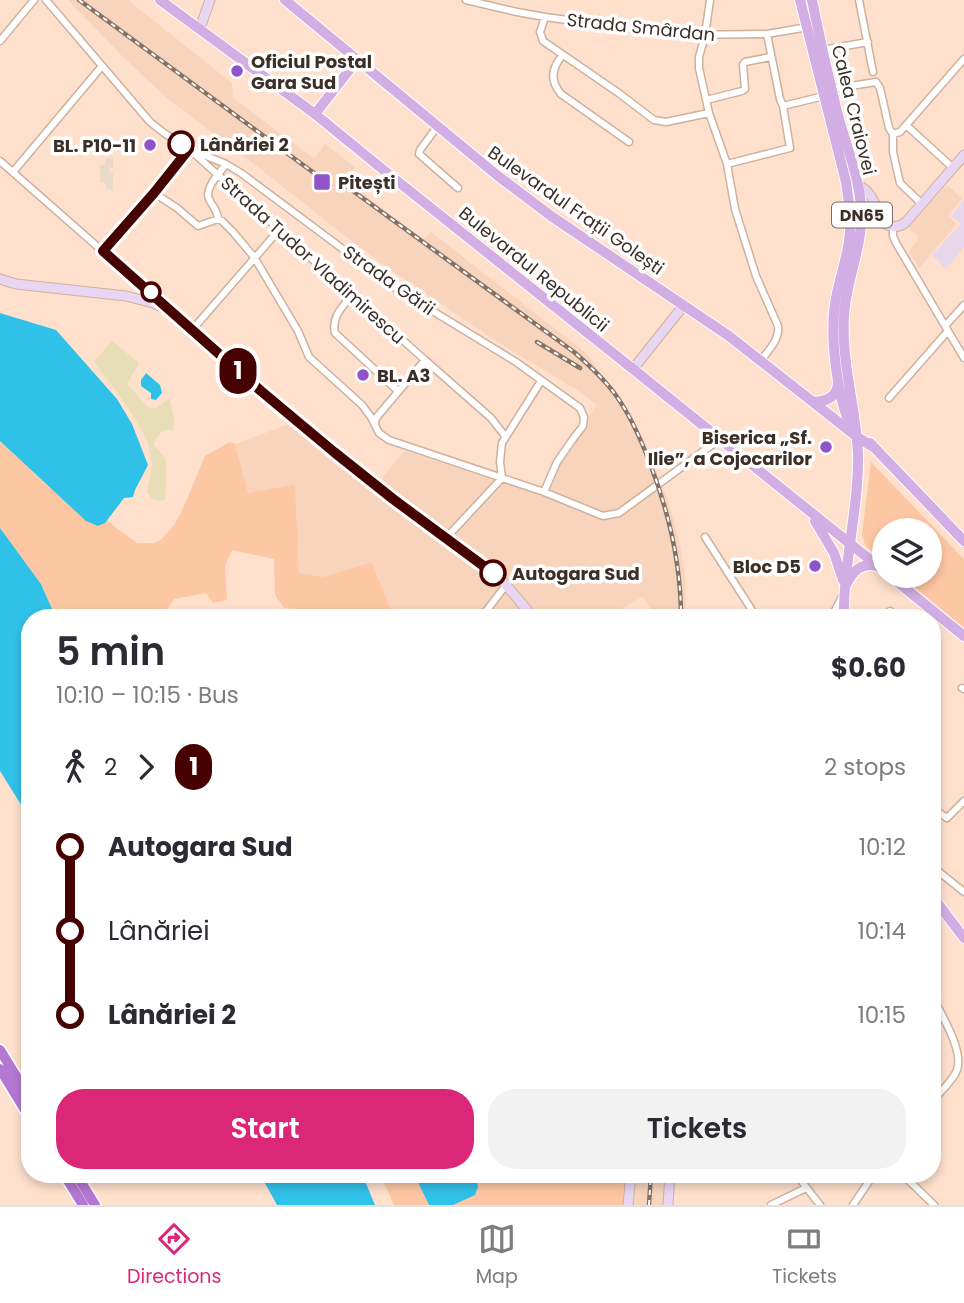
<!DOCTYPE html>
<meta charset="utf-8">
<style>
:root{--surface:#fff;--page:#f2f2f3;--text:#2b2b33;--muted:#7c7c81;--line:#e1e1e2;--accent:#db2777}
body{margin:0;font-family:Poppins,sans-serif;background:var(--page);color:var(--text);height:100vh;display:flex;flex-direction:column;font-size:26px;white-space:nowrap}
*{box-sizing:border-box;margin:0}
p{font-size:23px;color:var(--muted)}
.icon{flex:none;width:38px;height:38px;fill:none;stroke:currentColor;stroke-width:2;stroke-linecap:round;stroke-linejoin:round}
.map{position:relative;flex:1;overflow:hidden}
.sheet{position:absolute;left:21px;top:609px;width:920px;height:574px;display:flex;flex-direction:column;background:var(--surface);border-radius:28px;box-shadow:0 4px 10px #0003}
.sheet>*{flex:none}
.badge{padding:0 14px;border-radius:23px;font-size:24px;line-height:46px}
.tools{position:absolute;left:872px;top:518px;display:grid;gap:14px}
.tools a{display:grid;place-items:center;width:70px;height:70px;border-radius:50%;background:var(--surface);box-shadow:0 4px 10px #0003;font-size:35px}
.map>.badge{position:absolute;translate:-50% -50%;box-shadow:0 0 0 4px #fff}
.legs{display:flex;align-items:center;gap:10px;height:77px;padding:0 35px;font-size:23px}
.legs p{margin-inline-start:auto}
.overview{display:flex;align-items:center;justify-content:space-between;height:119px;padding:0 35px}
h1{font-size:38px;font-weight:600;line-height:52px}
.action{display:flex;gap:14px;margin-top:auto;padding:14px 35px}
.action a{flex:1;height:80px;border-radius:28px;background:var(--accent);color:#fff;font-size:28px;font-weight:600;line-height:80px;text-align:center}
.action a+a{background:var(--page);color:var(--text)}
ul{padding:0 35px;list-style:none}
li{display:flex;align-items:center;gap:24px;height:84px;font-size:26px}
li i{display:grid;place-items:center;width:10px;height:100%;margin:0 9px;background:currentColor}
li i::after{content:'';width:18px;height:18px;margin:-9px;border:5px solid;border-radius:50%;background:var(--surface)}
li p{margin-inline-start:auto}
li:first-child i{background:linear-gradient(#0000 50%,currentColor 0)}
li:last-child i{background:linear-gradient(currentColor 50%,#0000 0)}
.menu{display:flex;justify-content:space-around;align-items:center;height:98px;border-top:2px solid var(--line);background:var(--surface);font-size:19px;color:var(--muted)}
.menu a{display:grid;justify-items:center;gap:4px}
.menu .on{color:var(--accent)}
.map>svg:first-child{display:block}
.built{fill:#f8d4bd}
.education{fill:#e7d7ea}
.medical{fill:#e9dbc8}
.green{fill:#fec7a4}
.sand{fill:#e7deb8}
.water{fill:#30c1e9}
.lines{fill:none;stroke-linecap:round;stroke-linejoin:round}
.street-casing{stroke:#cdb19f;stroke-width:9}
.secondary-casing{stroke:#cdb19f;stroke-width:11}
.primary-casing{stroke:#fff;stroke-width:12}
.highway-casing{stroke:#fff;stroke-width:13}
.street{stroke:#fff;stroke-width:6}
.secondary{stroke:#e8d6f2;stroke-width:9}
.primary{stroke:#d2aee4;stroke-width:10}
.highway{stroke:#b478d2;stroke-width:10}
.rail-casing{stroke:#857266;stroke-width:4.5}
.rail{stroke:#fff;stroke-width:2;stroke-dasharray:5;stroke-linecap:butt}
.line-1-casing{stroke:#fff;stroke-width:16}
.line-1{stroke:#460101;stroke-width:10}
.poi-dot{fill:#9053c9;stroke:#fff;stroke-width:2.5}
.stop-1-dot{fill:#fff;stroke:#460101;stroke-width:3.5}
.labels{text-anchor:middle;dominant-baseline:central;stroke-width:7;stroke-linejoin:round;paint-order:stroke}
.shield{fill:#fff;stroke:#766d68;stroke-width:2}
.shield-label{font-size:16px;font-weight:bold;fill:#3b2f28}
.street-label{font-size:18px;fill:#3b2f28;stroke:#fff}
.poi-label{font-size:18px;font-weight:bold;fill:#3b2f28;stroke:#fff;text-anchor:start}
.stop-label{font-size:18px;font-weight:bold;fill:#3b2f28;stroke:#fff;text-anchor:start}
</style>
<div class="map">
<svg width="964" height="1205" viewBox="0 0 964 1205">
<rect width="100%" height="100%" fill="#fee0cd"/>
<path class="built" d="M68 0H128L232 83 233 98 314 158 325 144 355 167 347 181 423 239 431 232 585 352 621 400 652 459 668 500 680 545 685 578 686 618H674L673 612 665 618H658L642 597 605 618H394L372 562 323 577 299 573 295 484 248 493 235 444 303 419 379 482 404 451 542 495 568 449 597 405 580 392 496 341 395 273 354 243 249 160 168 99 122 56Z
M947 185 962 199 948 216 957 224 919 268 909 251 919 238 908 227Z
M634 1174H667L664 1205H633Z"/>
<path class="education" d="M964 200V247L946 269 932 255 961 224 951 216Z"/>
<path class="medical" d="M105 158H113V168H109L110 173H113V190L106 189 105 183 100 182V165H105Z"/>
<path class="green" d="M0 441 51 489 98 526 107 521 137 543H154L162 539 174 525 181 513 205 456 230 442 235 444 248 493 295 484 299 573 323 577 372 562 394 618H295L296 609 284 608 275 595 274 559 232 550 225 566 227 600 213 603 206 593 174 599 165 612 164 618H56L41 584 0 528Z
M871 462 964 559V628L901 576H929V530H884V561L865 545 862 534Z
M380 1174H627L625 1205H394Z"/>
<path class="sand" d="M112 341 139 363 127 384 147 406 155 409 170 398 174 419 173 431C161 428 158 433 154 445L166 459V487L165 499 161 501 152 499 147 492C148 483 152 475 152 466 153 433 113 388 94 362Z"/>
<path class="water" d="M0 313 56 330 117 399 132 424 148 465 135 490 133 497 124 498 105 523 98 526 86 521 0 441Z
M146 373 160 385 162 393 156 400 151 399V393L141 386V380Z
M0 528 41 584 56 618H30V819L0 771Z
M260 1174H362L375 1205H277Z
M414 1174H475L478 1187 475 1195 453 1205H429Z"/>
<g class="lines">
<g class="street-casing">
<path id="street" d="M46 0 150 122 164 133 189 149 425 360 376 418 375 423
M466 0 517 12 545 17 681 35 767 34 808 27
M710 0 705 35 699 57V68L709 113 727 164 735 209 756 276 778 326C780 339 769 350 761 360
M859 0 873 72
M545 17 540 32 543 41 620 94 654 120 666 122 709 113
M767 34 780 99 783 106
M0 41 34 0
M822 50 868 42
M563 55C551 68 550 81 561 94L629 142
M831 89 876 82 880 88 889 128 893 134V152L900 183 922 204
M706 100 742 91 745 89 743 65 745 62 770 57
M906 125 953 168
M437 127 420 150 419 154 458 188
M893 134 900 132 964 59
M194 151 226 164 241 173 395 288 516 362 580 408 584 417 583 426 573 439 557 462 544 492
M0 161 164 305
M727 164 790 148 783 106 824 96
M13 172 102 66
M154 193 177 208 198 226 218 219 222 221 233 232 254 257 298 331 309 357 362 405 371 417 379 433 389 440 544 492 603 516 619 513 720 439
M218 219C217 208 213 208 209 199 204 188 220 173 226 164
M893 227V236L896 243 964 358
M103 251 154 193 189 149
M353 294C343 306 331 317 335 333L398 391
M945 326 964 305
M192 330 279 230
M425 360 491 418 505 436
M889 398 948 331
M447 537 502 478 500 462 502 443 541 381
M705 537 757 618
M481 618 506 585
M831 618 843 595
M884 618 890 611
M962 688 964 689
M935 810 947 818 964 801
M933 867 964 892
M933 997C941 1015 964 1050 957 1070 953 1081 941 1091 933 1100
M796 1174 820 1205
M902 1174 934 1205
M771 1205 806 1188
M853 1205 874 1174"/>
</g>
<g class="secondary-casing">
<path id="secondary" d="M200 28 210 0
M857 185C873 190 876 210 884 223 892 228 899 228 906 222L964 155
M0 279 16 284 126 296 153 303 164 308 179 319 261 391 334 452 496 575 506 585 534 618
M633 369 684 305
M628 1205 631 1174
M668 1205 670 1174"/>
</g>
<g class="primary-casing">
<path id="primary" d="M160 0 315 114 386 172 633 369 884 571
M285 0 498 176 551 216 729 336 856 436 873 447
M800 0 846 182C849 202 852 221 849 241 846 262 838 283 835 304 830 337 837 401 853 430
M812 0C820 40 829 80 839 119 847 148 859 177 861 207 864 245 846 279 844 316 841 362 856 408 858 454 859 509 843 563 844 618
M315 114 357 60
M813 402C827 401 836 398 838 384
M870 443 964 541
M815 521 834 553 843 580
M890 576 964 636
M846 585C853 571 861 562 877 566
M933 897 964 938"/>
</g>
<g class="highway-casing">
<path id="highway" d="M0 1050 30 1099
M0 1069 30 1118
M64 1174 83 1205
M76 1174 95 1205"/>
</g>
<use href="#street" class="street"/>
<use href="#secondary" class="secondary"/>
<use href="#primary" class="primary"/>
<use href="#highway" class="highway"/>
<g class="rail-casing">
<path id="rail" d="M79 0 314 173
M342 183 574 352C589 365 603 378 615 394 630 415 640 437 649 461 669 512 681 563 681 618
M537 342 580 368
M649 1205 651 1174"/>
</g>
<use href="#rail" class="rail"/>
</g>
<g class="lines">
<g class="line-1-casing">
<path id="line-1" d="M181 144 189 149 154 193 103 251 261 391 334 452 393 499 493 573"/>
</g>
<use href="#line-1" class="line-1"/>
</g>
<g class="poi-dot">
<circle cx="237" cy="71" r="7"/>
<circle cx="150" cy="145" r="7"/>
<rect x="313" y="173" width="18" height="18" rx="3.5"/>
<circle cx="363" cy="375" r="7"/>
<circle cx="826" cy="447" r="7"/>
<circle cx="815" cy="566" r="7"/>
</g>
<g class="stop-1-dot">
<circle cx="181" cy="144" r="12"/>
<circle cx="151" cy="292" r="9"/>
<circle cx="493" cy="573" r="12"/>
</g>
<g class="labels">
<rect class="shield" x="832" y="202.5" width="60" height="25" rx="5"/>
<g class="shield-label">
<text x="862" y="215">DN65</text>
</g>
<g class="street-label">
<text transform="translate(641 27) rotate(6)">Strada Smârdan</text>
<text transform="translate(854 110) rotate(76)">Calea Craiovei</text>
<text transform="translate(576 210) rotate(35)">Bulevardul Frații Golești</text>
<text transform="translate(313 260) rotate(42)">Strada Tudor Vladimirescu</text>
<text transform="translate(534 269) rotate(39)">Bulevardul Republicii</text>
<text transform="translate(389 280) rotate(35)">Strada Gării</text>
</g>
<g class="poi-label">
<text x="251" y="61">Oficiul Postal<tspan x="251" dy="21">Gara Sud</tspan></text>
<text x="136" y="145" text-anchor="end">BL. P10-11</text>
<text x="338" y="182">Pitești</text>
<text x="377" y="375">BL. A3</text>
<text x="812" y="437" text-anchor="end">Biserica „Sf.<tspan x="812" dy="21">Ilie”, a Cojocarilor</tspan></text>
<text x="801" y="566" text-anchor="end">Bloc D5</text>
</g>
<g class="stop-label">
<text x="200" y="144">Lânăriei 2</text>
<text x="512" y="573">Autogara Sud</text>
</g>
</g>
</svg>
<div class="tools">
<a><svg class="icon" aria-label="layers" viewBox="0 0 24 24"><path d="M12 4l9 5-9 5-9-5zM3 14l9 5 9-5"/></svg></a>
</div>
<b class="badge" style="left:238px;top:371px;background:#460101;color:#fff">1</b>
<section class="sheet">
<div class="overview"><div><h1>5 min</h1><p>10:10 – 10:15 · Bus</p></div><b>$0.60</b></div>
<div class="legs"><svg class="icon" aria-label="walk" viewBox="0 0 24 24"><circle cx="13" cy="4" r="2"/><path d="M13 8l-2 6 4 7M11 14l-3 7M7 12l3-4h3l4 4"/></svg>2<svg class="icon" aria-label="forward" viewBox="0 0 24 24"><path d="M9 5l7 7-7 7"/></svg><b class="badge" style="background:#460101;color:#fff">1</b><p>2 stops</p></div>
<ul>
<li><i style="color:#460101"></i><b>Autogara Sud</b><p>10:12</p></li>
<li><i style="color:#460101"></i><span>Lânăriei</span><p>10:14</p></li>
<li><i style="color:#460101"></i><b>Lânăriei 2</b><p>10:15</p></li>
</ul>
<div class="action"><a>Start</a><a>Tickets</a></div>
</section>
</div>
<nav class="menu">
<a class="on"><svg class="icon" aria-label="directions" viewBox="0 0 24 24"><path d="M12 3l9 9-9 9-9-9zM9 14v-3h6M13 9l2 2-2 2"/></svg>Directions</a>
<a><svg class="icon" aria-label="map" viewBox="0 0 24 24"><path d="M3 6l6-2 6 2 6-2v14l-6 2-6-2-6 2zM9 4v14M15 6v14"/></svg>Map</a>
<a><svg class="icon" aria-label="tickets" viewBox="0 0 24 24"><path d="M3 7h18v10H3zM15 7v10"/></svg>Tickets</a>
</nav>
